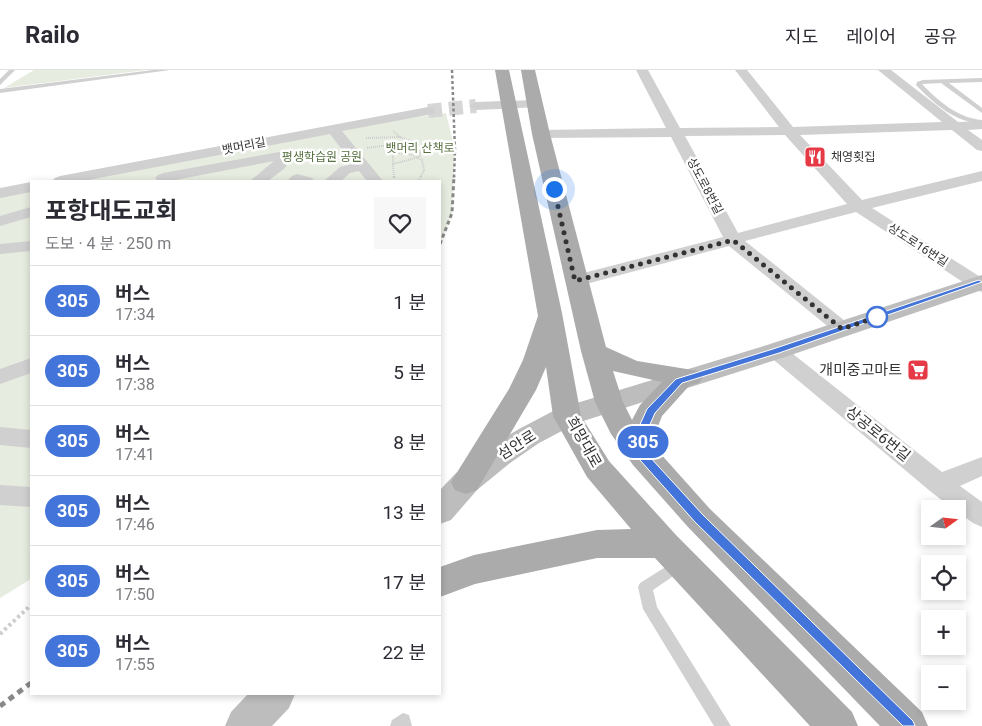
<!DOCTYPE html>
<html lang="ko">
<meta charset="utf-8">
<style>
:root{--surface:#fff;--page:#f7f7f7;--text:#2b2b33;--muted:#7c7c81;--line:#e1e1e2}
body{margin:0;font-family:Roboto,"Noto Sans KR",sans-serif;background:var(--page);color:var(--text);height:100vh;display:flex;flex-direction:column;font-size:19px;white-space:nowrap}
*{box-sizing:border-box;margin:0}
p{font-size:16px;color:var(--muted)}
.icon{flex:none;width:28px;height:28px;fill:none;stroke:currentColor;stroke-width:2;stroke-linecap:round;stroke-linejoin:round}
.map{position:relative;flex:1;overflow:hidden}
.side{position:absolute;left:30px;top:110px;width:411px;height:515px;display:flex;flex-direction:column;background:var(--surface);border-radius:0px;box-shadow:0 2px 8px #0003}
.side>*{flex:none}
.badge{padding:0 10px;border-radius:16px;font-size:18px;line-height:32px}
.needle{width:32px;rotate:75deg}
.controls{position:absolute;left:921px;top:430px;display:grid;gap:10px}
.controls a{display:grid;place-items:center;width:45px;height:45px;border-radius:0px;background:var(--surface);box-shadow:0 2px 8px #0003;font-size:25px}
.you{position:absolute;width:25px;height:25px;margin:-12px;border:4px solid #fff;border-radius:50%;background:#1a73e8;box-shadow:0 0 0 8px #1a73e833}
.map>.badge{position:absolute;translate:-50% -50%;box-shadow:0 0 0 2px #fff}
.round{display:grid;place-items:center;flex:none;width:52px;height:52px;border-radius:0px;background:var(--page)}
.overview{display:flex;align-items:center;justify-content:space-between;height:85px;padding:0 15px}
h1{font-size:24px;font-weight:700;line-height:38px}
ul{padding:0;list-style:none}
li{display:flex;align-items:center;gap:15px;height:70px;padding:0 15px;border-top:1px solid var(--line)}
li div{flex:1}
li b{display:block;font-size:19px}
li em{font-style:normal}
li .badge{min-width:55px;font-weight:700;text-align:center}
header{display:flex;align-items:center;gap:30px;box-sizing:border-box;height:70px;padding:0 25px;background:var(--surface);border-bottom:1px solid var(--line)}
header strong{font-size:24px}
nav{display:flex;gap:28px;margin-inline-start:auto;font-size:18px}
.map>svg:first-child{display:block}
.green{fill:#e6ecdf}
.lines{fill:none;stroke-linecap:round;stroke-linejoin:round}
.street-tunnel{stroke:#d6d6d6;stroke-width:14;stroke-dasharray:14 7;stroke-linecap:butt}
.path-far2{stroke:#cdcdcd;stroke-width:2;stroke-dasharray:1 1;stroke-linecap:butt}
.path-far1{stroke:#cdcdcd;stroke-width:2.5;stroke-dasharray:2 2;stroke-linecap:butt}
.path{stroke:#cdcdcd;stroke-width:4;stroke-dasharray:3 3;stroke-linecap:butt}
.lane{fill:#d0d0d0;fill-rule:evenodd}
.street{fill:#d0d0d0;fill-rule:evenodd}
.secondary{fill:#bdbdbd;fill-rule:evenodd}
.primary{fill:#ababab;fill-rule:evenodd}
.rail-far2{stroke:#888;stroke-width:2.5;stroke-dasharray:3 2.5;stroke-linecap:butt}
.rail-far1{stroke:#888;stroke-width:3;stroke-dasharray:4 3;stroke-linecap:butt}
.rail{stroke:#888;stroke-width:5;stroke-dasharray:6 5;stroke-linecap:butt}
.line{fill:#4374d9;stroke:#fff}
.walk{stroke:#333;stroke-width:5;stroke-dasharray:0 9}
.stop-dot{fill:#fff;stroke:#4374d9;stroke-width:2.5}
.labels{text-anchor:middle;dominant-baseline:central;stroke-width:5;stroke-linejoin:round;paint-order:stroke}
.far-street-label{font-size:12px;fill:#333;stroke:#fff}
.far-park-label{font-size:12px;fill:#56703f;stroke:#fff}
.far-poi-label{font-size:12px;fill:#333;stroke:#fff;text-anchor:start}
.poi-label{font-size:15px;fill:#333;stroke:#fff;text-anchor:end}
.street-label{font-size:15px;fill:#333;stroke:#fff}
</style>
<header>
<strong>Railo</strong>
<nav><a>지도</a><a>레이어</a><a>공유</a></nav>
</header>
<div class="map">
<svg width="982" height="656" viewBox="0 0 982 656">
<rect width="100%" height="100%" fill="#fff"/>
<path class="green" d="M34 0H146L4 18Z
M446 43 455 80 452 143 440 174V111H60L333 59Z
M31 117V509L0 528V123Z"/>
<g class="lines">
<path class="street-tunnel" d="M428 41 476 36"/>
<path class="path-far2" d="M366 68 400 67 393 61
M389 75 393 80V94L419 87 421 84 413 72 400 67
M367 78 389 75 394 69
M393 82 413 85 422 90 424 100 420 108
M393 94 394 108"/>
<path class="path-far1" d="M394 106V111
M419 111 421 106"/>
<path class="path" d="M0 564 31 535"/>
<path class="lane" d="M9 0H15L0 15V9Z
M153 0H170L0 23V19Z
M982 8V12L949 13 982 38V43L941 13 922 14C938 31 958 48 982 50V54C955 52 934 34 916 15L917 12 923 10Z
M680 488 685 490 687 494 685 498 653 520 657 537 731 656H714L643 539 638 517 640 513Z
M403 643 409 645 412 656H390L392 650Z"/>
<path class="street" d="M636 0H648L680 58 779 57 735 0H747L793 57 942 52 878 0H891L958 52 982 51V59L968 60 982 70V81L977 80 952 60 800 65 862 130 982 101V111L872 138 982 208V222L975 220 856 142 745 171 850 255 853 259 850 263 843 265 836 263 729 176 575 217 568 215 566 211 568 207 723 167 671 67 541 68 534 64 541 60 666 58ZM785 65 847 134 738 163 685 66Z
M534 30 540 34 539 37 476 40 469 36 476 32Z
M428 37 433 38 435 41 433 44 342 61 383 111H367L359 101 350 103 341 111H324L340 97 353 94 330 64 83 111H52L55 108 60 106Z
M285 81 290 82 292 85 285 98 268 111H250L274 91 170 111H158L155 108 158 105 163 103Z
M297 104 312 108 315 111H287L292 106Z
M31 112V122L0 128V118Z
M31 137V147L0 156V146Z
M31 171V181L0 184V174Z
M776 274 783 276 942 402 982 387V406L960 416 982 432V457L973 453 958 442V439H953L930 421 769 286 766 281 769 276Z
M31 288V303L0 314V299Z
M0 357 31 360V378L0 375Z
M0 415 31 417V437L0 435Z"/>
<path class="secondary" d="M982 205V220L785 287 577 353 539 373 510 393 477 420 451 450 440 454V420L455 404 488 377 519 359 557 339 767 275Z
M248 624H295L289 638 272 656H225L231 642Z"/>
<path class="primary" d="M495 0H509L562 243 581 346 609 391 676 465 852 642 858 656H810L655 488H597L475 514 440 527V497L474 485 597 460 631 459 587 407 553 346 546 297 536 320 477 420 466 424 455 420 451 412 509 319 523 290 538 246Z
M521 0H535L550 64 606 277 637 291 699 301 703 307 699 313 689 316 662 346 657 359 659 382 710 439 922 642 928 656H880L688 457 633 395 611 364 595 332 581 281 532 64ZM613 301 662 312 640 335 632 350 623 332Z"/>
<path class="rail-far2" d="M452 0 455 80 454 108"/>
<path class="rail-far1" d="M440 174 452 143 454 106"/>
<path class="rail" d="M0 636 31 613"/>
</g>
<path class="line" d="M979 210 982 212 779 283 682 313 655 343 648 359 649 386 703 445 913 651 915 656H903L695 452 640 390 638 359 647 339 676 309 773 279Z"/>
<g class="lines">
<path class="walk" d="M554 119 575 211 733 170 842 259 877 247"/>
</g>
<defs>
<g id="restaurant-square" transform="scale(1.125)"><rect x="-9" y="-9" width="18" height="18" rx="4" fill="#e63946" stroke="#fff"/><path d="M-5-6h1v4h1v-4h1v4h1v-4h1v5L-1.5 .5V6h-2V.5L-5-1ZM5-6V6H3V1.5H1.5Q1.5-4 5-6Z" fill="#fff"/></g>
<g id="supermarket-square" transform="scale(1.125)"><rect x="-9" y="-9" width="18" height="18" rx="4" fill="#e63946" stroke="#fff"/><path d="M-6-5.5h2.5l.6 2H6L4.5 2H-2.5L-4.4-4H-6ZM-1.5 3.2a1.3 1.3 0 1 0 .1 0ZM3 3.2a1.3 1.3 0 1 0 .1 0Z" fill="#fff"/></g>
</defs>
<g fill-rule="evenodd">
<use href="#restaurant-square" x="815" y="87"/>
<use href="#supermarket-square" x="918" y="300"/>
</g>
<circle class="stop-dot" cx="877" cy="247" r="10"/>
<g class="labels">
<g class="far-street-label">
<text transform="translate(244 76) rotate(-11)">뱃머리길</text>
<text transform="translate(705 116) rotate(62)">상도로8번길</text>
<text transform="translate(918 175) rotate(33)">상도로16번길</text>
</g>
<g class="far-park-label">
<text x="420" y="78">뱃머리 산책로</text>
<text x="322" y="87">평생학습원 공원</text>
</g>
<g class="far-poi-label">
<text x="831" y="87">채영횟집</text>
</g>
<g class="poi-label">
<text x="902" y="300">개미중고마트</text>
</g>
<g class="street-label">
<text transform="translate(878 364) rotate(39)">상공로6번길</text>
<text transform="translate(584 372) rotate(61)">희망대로</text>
<text transform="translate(517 375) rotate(-32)">섬안로</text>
</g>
</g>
</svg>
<div class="controls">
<a><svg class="needle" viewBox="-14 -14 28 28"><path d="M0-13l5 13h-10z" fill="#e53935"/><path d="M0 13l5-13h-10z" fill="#7c7c81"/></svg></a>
<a><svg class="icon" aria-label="locate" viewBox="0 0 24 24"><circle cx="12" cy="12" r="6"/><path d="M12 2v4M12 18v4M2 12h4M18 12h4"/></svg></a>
<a>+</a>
<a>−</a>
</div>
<div class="you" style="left:554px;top:119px"></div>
<b class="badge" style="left:643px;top:372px;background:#4374d9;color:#fff">305</b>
<section class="side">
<div class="overview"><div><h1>포항대도교회</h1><p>도보 · 4 분 · 250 m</p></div><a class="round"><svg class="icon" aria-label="heart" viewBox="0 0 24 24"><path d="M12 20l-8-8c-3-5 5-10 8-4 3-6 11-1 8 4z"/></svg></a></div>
<ul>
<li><span class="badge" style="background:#4374d9;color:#fff">305</span><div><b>버스</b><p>17:34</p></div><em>1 분</em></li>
<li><span class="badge" style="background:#4374d9;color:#fff">305</span><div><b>버스</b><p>17:38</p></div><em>5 분</em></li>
<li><span class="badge" style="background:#4374d9;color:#fff">305</span><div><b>버스</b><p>17:41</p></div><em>8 분</em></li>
<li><span class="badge" style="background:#4374d9;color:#fff">305</span><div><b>버스</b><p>17:46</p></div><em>13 분</em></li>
<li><span class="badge" style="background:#4374d9;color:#fff">305</span><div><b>버스</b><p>17:50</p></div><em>17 분</em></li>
<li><span class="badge" style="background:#4374d9;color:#fff">305</span><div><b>버스</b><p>17:55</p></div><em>22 분</em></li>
</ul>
</section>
</div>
